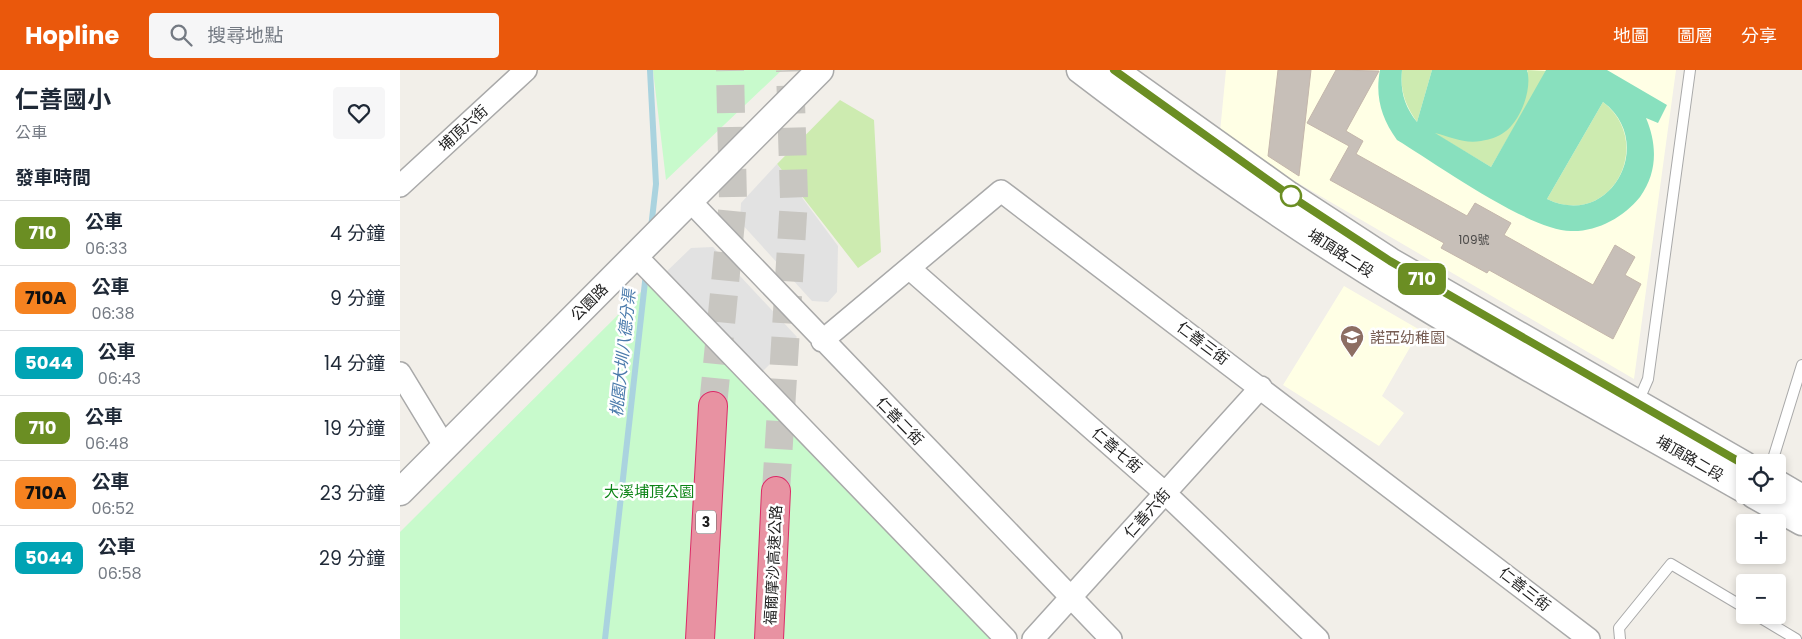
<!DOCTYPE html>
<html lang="zh-TW">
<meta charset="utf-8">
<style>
:root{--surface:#fff;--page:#f6f6f7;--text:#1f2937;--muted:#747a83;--line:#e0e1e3;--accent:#ea580c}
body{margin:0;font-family:Poppins,"Noto Sans TC",sans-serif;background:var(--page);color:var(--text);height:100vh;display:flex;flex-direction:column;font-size:19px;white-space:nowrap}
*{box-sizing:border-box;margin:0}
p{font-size:16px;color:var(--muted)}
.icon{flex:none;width:28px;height:28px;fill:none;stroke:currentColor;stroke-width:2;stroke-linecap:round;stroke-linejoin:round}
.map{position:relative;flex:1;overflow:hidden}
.side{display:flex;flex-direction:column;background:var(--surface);width:400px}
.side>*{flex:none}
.badge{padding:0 10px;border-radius:8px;font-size:18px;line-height:32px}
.fabs{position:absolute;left:1336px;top:384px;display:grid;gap:10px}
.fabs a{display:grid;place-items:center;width:50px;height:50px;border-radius:5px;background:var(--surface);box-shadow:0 2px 8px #0003;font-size:25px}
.map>.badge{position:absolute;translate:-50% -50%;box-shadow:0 0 0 2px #fff}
h2{padding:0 15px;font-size:19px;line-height:45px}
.round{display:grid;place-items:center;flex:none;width:52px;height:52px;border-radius:5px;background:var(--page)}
.overview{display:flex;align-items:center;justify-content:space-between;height:85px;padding:0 15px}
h1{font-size:24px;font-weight:700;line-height:38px}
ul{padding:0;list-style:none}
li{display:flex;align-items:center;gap:15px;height:65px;padding:0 15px;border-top:1px solid var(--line)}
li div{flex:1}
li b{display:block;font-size:19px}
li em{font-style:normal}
li .badge{min-width:55px;font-weight:700;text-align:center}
header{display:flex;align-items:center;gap:30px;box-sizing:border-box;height:70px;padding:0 25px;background:var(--accent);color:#fff}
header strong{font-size:24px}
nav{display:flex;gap:28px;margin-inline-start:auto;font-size:18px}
.search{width:350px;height:45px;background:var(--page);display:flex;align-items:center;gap:12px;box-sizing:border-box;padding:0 18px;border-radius:5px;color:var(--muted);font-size:19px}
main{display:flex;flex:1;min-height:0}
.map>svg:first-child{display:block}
.education{fill:#ffffe5}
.grass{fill:#cdebb0}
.park{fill:#c8facc}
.pitch{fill:#88e0be;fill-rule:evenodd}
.parking{fill:#e2e2e2}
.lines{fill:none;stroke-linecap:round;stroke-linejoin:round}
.stream{stroke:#aad3df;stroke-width:6}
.building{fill:#c7bfb8;stroke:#c4b6ab}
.motorway-tunnel{stroke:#c8c6c1;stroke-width:28;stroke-dasharray:28 14;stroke-linecap:butt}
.service-casing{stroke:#a9a9a9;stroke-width:12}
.minor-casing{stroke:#a9a9a9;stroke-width:24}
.tertiary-casing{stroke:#a9a9a9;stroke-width:29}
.motorway-casing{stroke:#dc2a67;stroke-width:30}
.service{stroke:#fff;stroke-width:10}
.minor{stroke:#fff;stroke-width:21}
.tertiary{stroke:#fff;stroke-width:26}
.motorway{stroke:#e892a2;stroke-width:28}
.line-casing{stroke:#fff;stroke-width:11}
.line{stroke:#6b8e23;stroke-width:8}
.stop-dot{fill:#fff;stroke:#6b8e23;stroke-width:2.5}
.labels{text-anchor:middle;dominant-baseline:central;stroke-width:5;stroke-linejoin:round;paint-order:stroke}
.number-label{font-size:12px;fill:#4b4948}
.shield{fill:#fff;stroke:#646464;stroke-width:1}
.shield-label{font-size:14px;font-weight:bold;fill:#222}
.street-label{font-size:15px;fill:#222;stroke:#fff}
.education-label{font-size:15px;fill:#785e54;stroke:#fff;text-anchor:start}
.park-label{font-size:15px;fill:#0c8416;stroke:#fff}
.water-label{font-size:16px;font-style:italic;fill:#4a7aab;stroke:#fff}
</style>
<header>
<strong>Hopline</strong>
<div class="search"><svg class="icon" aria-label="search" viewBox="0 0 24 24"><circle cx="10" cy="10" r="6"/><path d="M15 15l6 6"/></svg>搜尋地點</div>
<nav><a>地圖</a><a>圖層</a><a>分享</a></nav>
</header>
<main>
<section class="side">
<div class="overview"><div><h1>仁善國小</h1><p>公車</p></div><a class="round"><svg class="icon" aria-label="heart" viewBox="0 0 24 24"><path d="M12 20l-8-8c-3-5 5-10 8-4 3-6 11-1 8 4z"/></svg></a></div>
<h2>發車時間</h2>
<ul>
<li><span class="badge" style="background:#6b8e23;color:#fff">710</span><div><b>公車</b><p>06:33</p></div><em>4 分鐘</em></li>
<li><span class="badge" style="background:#f58220;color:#111">710A</span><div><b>公車</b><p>06:38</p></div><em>9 分鐘</em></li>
<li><span class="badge" style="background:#00a3b4;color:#fff">5044</span><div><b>公車</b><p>06:43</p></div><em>14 分鐘</em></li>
<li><span class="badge" style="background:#6b8e23;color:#fff">710</span><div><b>公車</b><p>06:48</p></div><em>19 分鐘</em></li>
<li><span class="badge" style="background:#f58220;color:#111">710A</span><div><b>公車</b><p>06:52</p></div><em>23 分鐘</em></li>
<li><span class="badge" style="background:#00a3b4;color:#fff">5044</span><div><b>公車</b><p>06:58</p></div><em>29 分鐘</em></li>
</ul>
</section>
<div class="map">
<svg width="1402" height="569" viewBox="0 0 1402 569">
<rect width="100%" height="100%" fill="#f2efe9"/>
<path class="education" d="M826 0H1276L1234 309 898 113 820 62Z
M944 216 1020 260 982 326 1004 343 979 376 883 315Z"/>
<path class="grass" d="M1002 0H1032L1017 52C1005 35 1000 21 1002 0Z
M1127 0 1147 1 1091 97 1032 62 1128 2Z
M440 30 474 50 481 182 458 198 377 94Z
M1203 32C1256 73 1211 160 1147 129Z"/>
<path class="park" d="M253 0H382L266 110Z
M253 210 590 569H0V462Z"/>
<path class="pitch" d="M980 0H1002C1000 20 1004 36 1017 52L1032 0H1127C1133 20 1119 56 1100 65 1095 68 1087 70 1081 71 1064 74 1051 67 1035 63L1091 97 1146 0H1207L1267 35 1258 53 1246 48C1257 74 1258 102 1240 127 1224 147 1197 162 1171 161 1130 161 1035 93 997 70 981 48 975 26 980 0ZM1203 32C1257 72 1211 160 1147 129Z"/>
<path class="parking" d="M377 94 438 176 437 222 428 232 412 231 340 152 341 133Z
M313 177 397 267 361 303 264 204 291 178Z"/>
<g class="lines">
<path class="stream" d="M250 0 256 114 251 158
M205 569 246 203"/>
</g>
<path class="building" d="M878 0H911L899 106 868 86Z
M936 0 979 1 946 61 963 71 956 84 1067 146 1075 133 1111 153 1104 165 1193 215 1215 175 1235 187 1225 205 1241 214 1213 269 1089 200 1087 203 1041 178 1044 173 930 110 949 76 907 53Z"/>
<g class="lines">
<path class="motorway-tunnel" d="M313 336 333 131 330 0
M376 421 394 128 390 0"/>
<g class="service-casing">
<path id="service" d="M1238 332 1248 309 1290 0
M1372 392 1402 295
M1356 545 1396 569
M1220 569 1219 558 1271 494 1345 538"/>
</g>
<g class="minor-casing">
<path id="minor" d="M0 116 126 0
M290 131 711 569
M235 185 606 569
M509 198 765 423 918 569
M422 271 601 121 1189 569
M0 303 45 377
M633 569 861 317"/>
</g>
<g class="tertiary-casing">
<path id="tertiary" d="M680 0C786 81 895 158 1009 227 1119 295 1233 356 1345 420
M714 0 889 125 990 191 1345 395
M1378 414 1402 428
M0 422 420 0
M1354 425 1402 452"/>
</g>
<g class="motorway-casing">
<path id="motorway" d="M300 569 313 336
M369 569 376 421"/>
</g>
<use href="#service" class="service"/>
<use href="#minor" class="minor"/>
<use href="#tertiary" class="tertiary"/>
<use href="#motorway" class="motorway"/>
</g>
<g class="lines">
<g class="line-casing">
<path id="line" d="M714 0 889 125 990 191 1345 395"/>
</g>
<use href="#line" class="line"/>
</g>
<defs>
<g id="school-pin" transform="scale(1.25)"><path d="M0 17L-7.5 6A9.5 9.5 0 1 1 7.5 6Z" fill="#8d6e63" stroke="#fff"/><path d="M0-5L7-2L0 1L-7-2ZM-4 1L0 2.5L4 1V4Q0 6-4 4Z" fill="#fff"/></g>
</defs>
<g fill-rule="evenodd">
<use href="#school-pin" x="952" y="267"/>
</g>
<circle class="stop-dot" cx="891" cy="126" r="10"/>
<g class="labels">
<g class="number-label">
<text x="1074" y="169">109號</text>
</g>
<rect class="shield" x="296" y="440.5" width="20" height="23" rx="4"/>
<g class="shield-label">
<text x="306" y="452">3</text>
</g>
<g class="street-label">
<text transform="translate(63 58) rotate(-42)">埔頂六街</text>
<text transform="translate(941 183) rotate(33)">埔頂路二段</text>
<text transform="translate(189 232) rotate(-45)">公園路</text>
<text transform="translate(803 273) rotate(37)">仁善三街</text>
<text transform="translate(500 351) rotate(46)">仁善二街</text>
<text transform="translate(717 380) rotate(41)">仁善七街</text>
<text transform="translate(1290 388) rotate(30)">埔頂路二段</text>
<text transform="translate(747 443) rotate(-48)">仁善六街</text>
<text transform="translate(373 495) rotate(-87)">福爾摩沙高速公路</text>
<text transform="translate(1125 519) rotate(38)">仁善三街</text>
</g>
<g class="education-label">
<text x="970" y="267">諾亞幼稚園</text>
</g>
<g class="park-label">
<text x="249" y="421">大溪埔頂公園</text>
</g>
<g class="water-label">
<text transform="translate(223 283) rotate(-84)">桃園大圳八德分渠</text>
</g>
</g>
</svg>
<div class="fabs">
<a><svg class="icon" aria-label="locate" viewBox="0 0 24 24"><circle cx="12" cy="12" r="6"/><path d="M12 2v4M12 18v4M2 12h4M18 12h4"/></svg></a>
<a>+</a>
<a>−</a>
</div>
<b class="badge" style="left:1022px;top:209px;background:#6b8e23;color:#fff">710</b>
</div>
</main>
